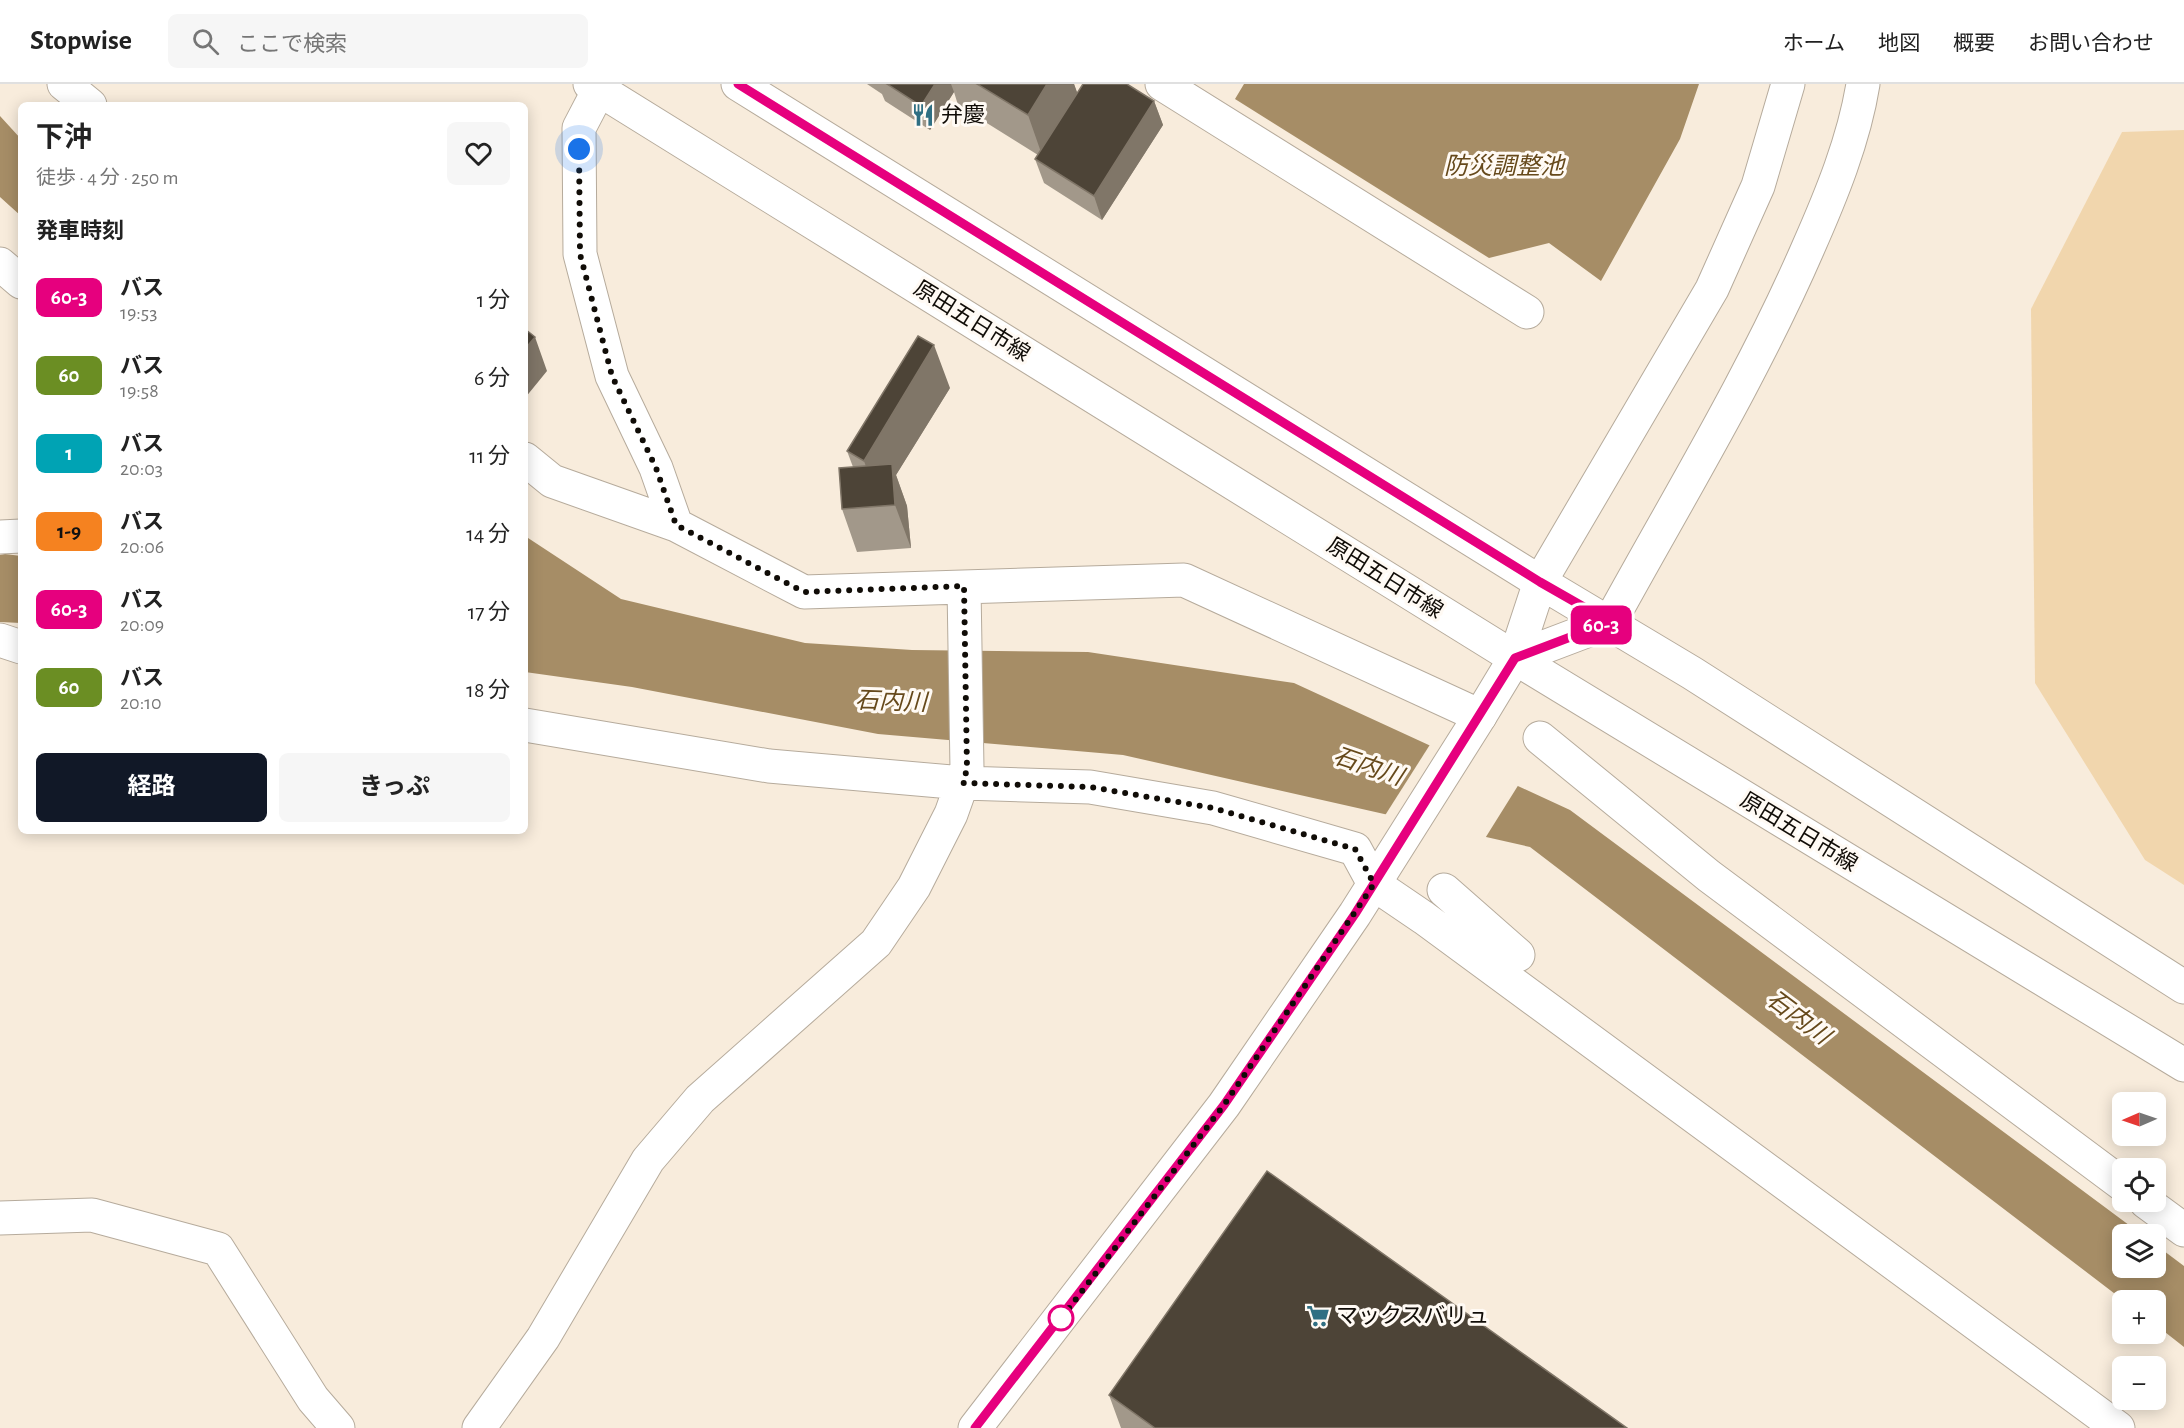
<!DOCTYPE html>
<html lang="ja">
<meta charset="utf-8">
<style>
:root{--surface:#fff;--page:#f6f6f6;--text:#222;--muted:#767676;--line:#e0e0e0;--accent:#111827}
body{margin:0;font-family:"Alegreya Sans","Noto Sans JP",sans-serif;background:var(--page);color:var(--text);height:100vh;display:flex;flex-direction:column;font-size:22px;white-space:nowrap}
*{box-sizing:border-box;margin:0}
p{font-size:20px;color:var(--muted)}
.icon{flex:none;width:33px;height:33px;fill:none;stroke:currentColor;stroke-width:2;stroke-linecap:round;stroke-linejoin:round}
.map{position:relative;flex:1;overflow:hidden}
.details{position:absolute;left:18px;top:18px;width:510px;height:732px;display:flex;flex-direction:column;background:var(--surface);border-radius:9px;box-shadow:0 3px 15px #0003}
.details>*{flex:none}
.badge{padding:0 12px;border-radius:9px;font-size:21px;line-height:39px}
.needle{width:39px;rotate:268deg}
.fabs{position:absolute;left:2112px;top:1008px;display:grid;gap:12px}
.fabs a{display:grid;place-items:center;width:54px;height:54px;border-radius:9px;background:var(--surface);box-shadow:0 3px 15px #0003;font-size:30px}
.you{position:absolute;width:30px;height:30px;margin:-15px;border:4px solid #fff;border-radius:50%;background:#1a73e8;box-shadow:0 0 0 9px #1a73e833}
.map>.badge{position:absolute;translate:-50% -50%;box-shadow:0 0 0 3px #fff}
h2{padding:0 18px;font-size:22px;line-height:54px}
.round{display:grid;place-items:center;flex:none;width:63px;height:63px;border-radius:9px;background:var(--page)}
.summary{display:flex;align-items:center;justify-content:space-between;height:102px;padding:0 18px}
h1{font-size:28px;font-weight:700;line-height:45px}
.button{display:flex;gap:12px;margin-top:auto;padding:12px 18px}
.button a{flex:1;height:69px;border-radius:9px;background:var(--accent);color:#fff;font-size:24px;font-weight:700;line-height:69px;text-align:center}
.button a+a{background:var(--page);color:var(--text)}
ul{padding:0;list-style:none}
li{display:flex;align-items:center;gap:18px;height:78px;padding:0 18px}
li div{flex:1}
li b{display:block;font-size:22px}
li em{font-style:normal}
li .badge{min-width:66px;font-weight:700;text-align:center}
header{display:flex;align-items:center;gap:36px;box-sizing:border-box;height:84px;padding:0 30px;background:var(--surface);border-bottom:2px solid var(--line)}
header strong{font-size:28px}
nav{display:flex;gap:33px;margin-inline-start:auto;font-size:21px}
.search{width:420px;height:54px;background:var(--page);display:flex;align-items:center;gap:15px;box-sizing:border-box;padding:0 21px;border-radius:9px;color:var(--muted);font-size:22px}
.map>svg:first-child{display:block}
.green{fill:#f1d6ad}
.water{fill:#a68d66}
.pier{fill:#f8ecdc}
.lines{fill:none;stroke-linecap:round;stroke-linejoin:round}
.street-casing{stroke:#b6ab9c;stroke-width:35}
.secondary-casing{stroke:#b6ab9c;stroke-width:35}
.street{stroke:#fff;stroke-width:33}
.secondary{stroke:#fff;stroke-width:33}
.wall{fill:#a2988a}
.shaded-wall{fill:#807668}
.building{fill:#4d4437;stroke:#807668;stroke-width:1.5}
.line-casing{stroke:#fff;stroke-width:14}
.line{stroke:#e6007e;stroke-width:9}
.walk{stroke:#100c07;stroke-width:6;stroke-dasharray:0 10.8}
.stop-dot{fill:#fff;stroke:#e6007e;stroke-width:3}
.labels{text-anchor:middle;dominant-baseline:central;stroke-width:6;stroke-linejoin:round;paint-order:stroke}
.poi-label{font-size:22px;fill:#100c07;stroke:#fffaf4;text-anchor:start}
.street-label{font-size:22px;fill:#100c07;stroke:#fffaf4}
.water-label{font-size:24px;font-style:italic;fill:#66491b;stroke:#fffaf4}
</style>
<header>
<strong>Stopwise</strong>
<div class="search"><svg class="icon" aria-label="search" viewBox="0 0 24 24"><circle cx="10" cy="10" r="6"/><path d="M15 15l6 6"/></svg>ここで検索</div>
<nav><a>ホーム</a><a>地図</a><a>概要</a><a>お問い合わせ</a></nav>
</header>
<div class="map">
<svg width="2184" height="1344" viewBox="0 0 2184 1344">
<rect width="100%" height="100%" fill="#f8ecdc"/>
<path class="green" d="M2184 46V801L2145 776 2035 599 2031 225 2122 48Z"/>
<path class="water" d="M1244 0H1699L1680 55 1601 197 1549 159 1489 174 1235 15Z
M0 32 21 55V132L0 113Z
M525 452 621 515 805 559 912 566 1088 568 1294 599 1570 726 2141 1150H2122V1184H2156V1161L2184 1182V1263L2156 1241V1216H2123L1530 763 1123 671 878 650 632 603 525 588Z
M5 470 21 472V539L0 538V471Z"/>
<path class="pier" d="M1431 659 1519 700 1484 756 1384 733Z"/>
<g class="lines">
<g class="street-casing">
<path id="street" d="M64 0 90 21
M602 0 579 44 580 170 612 292 656 384 676 441
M1162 0 1527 228
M0 180 21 198
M525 375 552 397 676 441 804 508 1184 496 1480 632
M0 453 21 452
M0 556 21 563
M525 641 769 682 963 699 1090 703 1213 724 1355 765 1374 800 1424 834 2118 1344
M1540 654 1709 792 2122 1100
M1444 806 1518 871
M2146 1118 2184 1146
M0 1134 92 1131 218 1165 313 1315 338 1344
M479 1344 543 1254 648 1076 700 1015 876 859 914 803 951 730 967 685 964 503"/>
</g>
<g class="secondary-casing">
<path id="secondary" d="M590 0 1515 574 2184 981
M738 0 1540 498 1692 589 2184 903
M1515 574 1610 538C1678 414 1752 293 1808 164 1831 112 1854 56 1863 0
M975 1344 1224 1021 1355 830 1480 632 1515 574 1540 498 1712 205 1758 102 1788 0"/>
</g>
<use href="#street" class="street"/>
<use href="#secondary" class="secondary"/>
</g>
<path class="wall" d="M867 0H1074L1077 9 1154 17 1163 41 1102 136 1044 99 1035 75 1038 71 958 21 954 8 930 46 885 17 882 10Z
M950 304 896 391 907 422 911 464 857 468 842 425 853 383 847 367Z
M1109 1311 1627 1344H1121Z"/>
<path class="shaded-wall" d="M935 0H951L954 8 930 46 921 22Z
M1047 0H1074L1080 16 1043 74 1028 31Z
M1154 17 1163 41 1102 136 1094 112Z
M535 253 547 287 525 314V265Z
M934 261 950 304 896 391 907 422 911 464 895 421 879 419 864 377Z"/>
<path class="building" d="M887 0H935L921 22Z
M977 0H1047L1028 31Z
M1083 0H1127L1154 17 1094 112 1035 75Z
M525 245 535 253 525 265Z
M918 252 934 261 864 377 847 367Z
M892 380 895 421 842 425 839 384Z
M1267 1087 1627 1344H1155L1109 1311Z"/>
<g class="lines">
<g class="line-casing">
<path id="line" d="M738 0 1540 498 1610 538 1515 574 1355 830 1224 1021 975 1344"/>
</g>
<use href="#line" class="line"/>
<path class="walk" d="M579 65 580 170 612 292 656 384 676 441 804 508 964 502 967 685 963 699 1090 703 1213 724 1355 765 1374 800 1224 1021 1057 1240 1061 1234"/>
</g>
<defs>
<g id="restaurant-bare" transform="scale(1.8)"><path d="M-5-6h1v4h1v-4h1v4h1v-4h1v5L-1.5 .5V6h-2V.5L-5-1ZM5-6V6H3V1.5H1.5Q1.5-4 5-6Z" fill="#2f6f83" stroke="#fffaf4" stroke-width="2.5" paint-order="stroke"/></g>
<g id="supermarket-bare" transform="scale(1.8)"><path d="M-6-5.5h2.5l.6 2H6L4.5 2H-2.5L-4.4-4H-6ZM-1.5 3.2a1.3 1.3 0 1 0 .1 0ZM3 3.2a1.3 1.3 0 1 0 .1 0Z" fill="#2f6f83" stroke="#fffaf4" stroke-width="2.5" paint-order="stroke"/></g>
</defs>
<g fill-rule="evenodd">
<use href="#restaurant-bare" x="923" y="31"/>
<use href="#supermarket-bare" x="1318" y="1232"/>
</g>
<circle class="stop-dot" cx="1061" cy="1234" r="12"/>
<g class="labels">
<g class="poi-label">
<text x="941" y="31">弁慶</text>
<text x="1336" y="1232">マックスバリュ</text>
</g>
<g class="street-label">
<text transform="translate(972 237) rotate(32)">原田五日市線</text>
<text transform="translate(1385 494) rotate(32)">原田五日市線</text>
<text transform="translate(1799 748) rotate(31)">原田五日市線</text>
</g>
<g class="water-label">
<text x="1504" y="83">防災調整池</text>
<text transform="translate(891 618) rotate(2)">石内川</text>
<text transform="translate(1368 683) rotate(19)">石内川</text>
<text transform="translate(1798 934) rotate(37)">石内川</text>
</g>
</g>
</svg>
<div class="fabs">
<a><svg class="needle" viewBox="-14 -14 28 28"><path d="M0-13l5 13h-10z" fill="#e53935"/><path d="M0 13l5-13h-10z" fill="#767676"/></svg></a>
<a><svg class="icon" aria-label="locate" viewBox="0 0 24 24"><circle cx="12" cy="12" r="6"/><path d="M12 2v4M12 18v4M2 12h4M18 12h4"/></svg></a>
<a><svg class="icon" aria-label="layers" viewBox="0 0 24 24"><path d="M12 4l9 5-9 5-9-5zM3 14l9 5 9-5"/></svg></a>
<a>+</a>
<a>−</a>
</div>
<div class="you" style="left:579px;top:65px"></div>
<b class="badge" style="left:1601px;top:541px;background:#e6007e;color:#fff">60-3</b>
<section class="details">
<div class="summary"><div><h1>下沖</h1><p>徒歩 · 4 分 · 250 m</p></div><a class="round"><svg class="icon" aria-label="heart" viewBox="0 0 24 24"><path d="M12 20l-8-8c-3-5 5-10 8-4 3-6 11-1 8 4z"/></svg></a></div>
<h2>発車時刻</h2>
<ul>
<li><span class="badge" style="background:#e6007e;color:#fff">60-3</span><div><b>バス</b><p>19:53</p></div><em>1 分</em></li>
<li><span class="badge" style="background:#6b8e23;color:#fff">60</span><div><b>バス</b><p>19:58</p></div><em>6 分</em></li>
<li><span class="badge" style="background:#00a3b4;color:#fff">1</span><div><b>バス</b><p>20:03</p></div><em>11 分</em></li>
<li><span class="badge" style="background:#f58220;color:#111">1-9</span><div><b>バス</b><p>20:06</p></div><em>14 分</em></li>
<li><span class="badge" style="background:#e6007e;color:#fff">60-3</span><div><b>バス</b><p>20:09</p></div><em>17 分</em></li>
<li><span class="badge" style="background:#6b8e23;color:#fff">60</span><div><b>バス</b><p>20:10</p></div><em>18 分</em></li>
</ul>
<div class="button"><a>経路</a><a>きっぷ</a></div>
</section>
</div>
